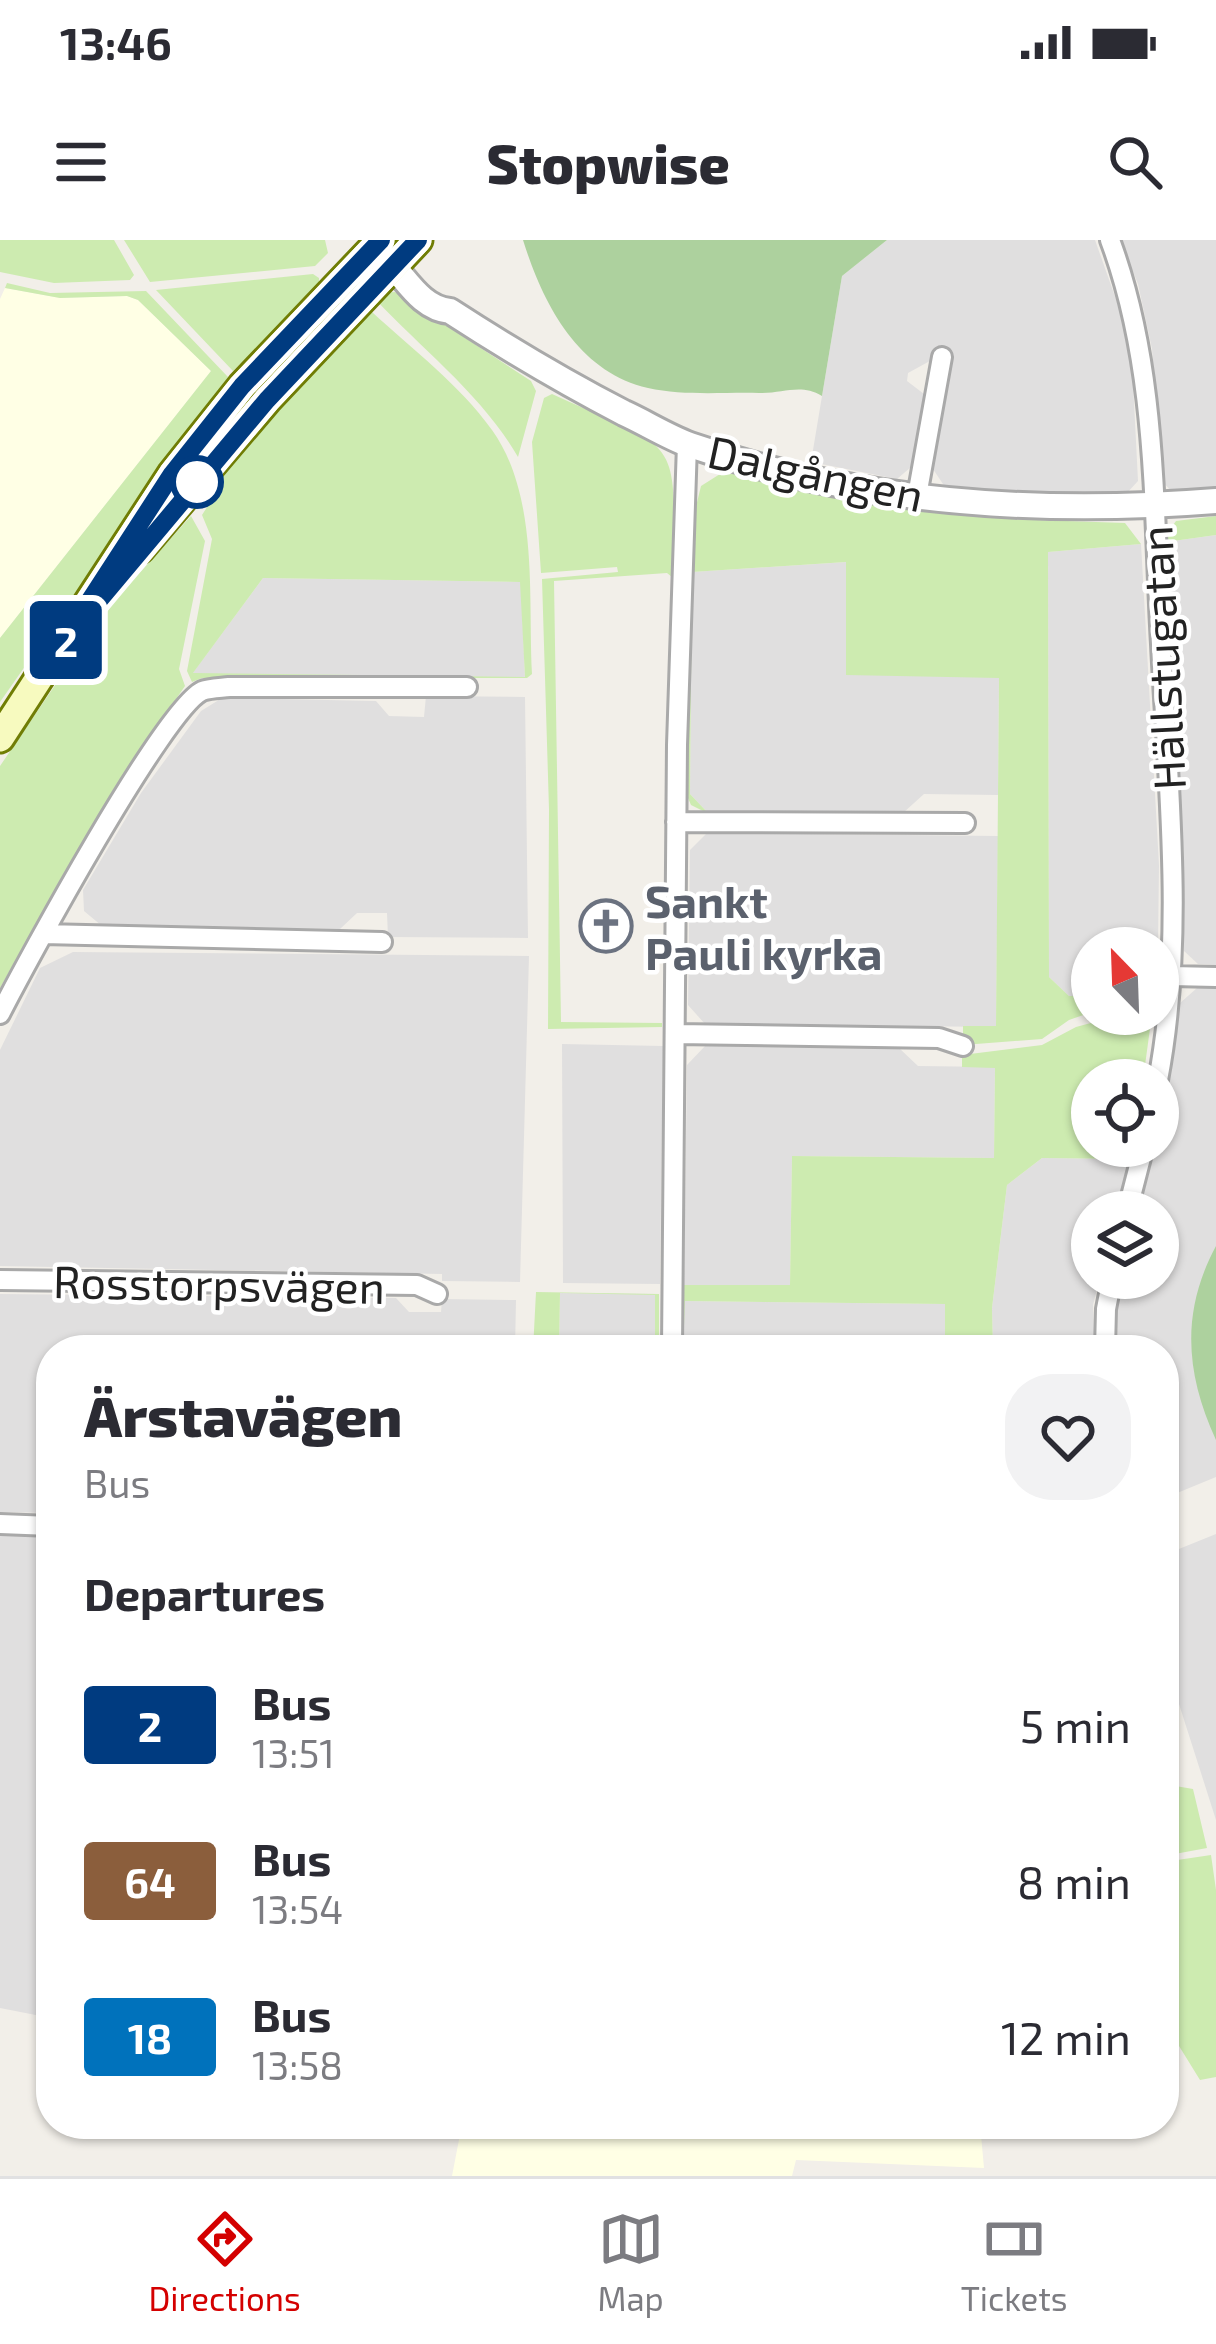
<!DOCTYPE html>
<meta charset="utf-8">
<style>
:root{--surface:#fff;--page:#f2f2f3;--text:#2b2b33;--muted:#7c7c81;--line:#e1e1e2;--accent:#d40000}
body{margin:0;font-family:"Exo 2",sans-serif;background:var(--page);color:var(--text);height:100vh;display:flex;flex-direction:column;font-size:45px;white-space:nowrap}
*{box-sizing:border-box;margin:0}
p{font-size:39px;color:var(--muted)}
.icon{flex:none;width:66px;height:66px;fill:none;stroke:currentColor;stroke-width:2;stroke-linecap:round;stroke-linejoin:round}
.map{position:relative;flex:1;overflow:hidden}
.details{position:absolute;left:36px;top:1095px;width:1143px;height:804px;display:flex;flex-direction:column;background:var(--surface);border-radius:48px;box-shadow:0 3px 9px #0004}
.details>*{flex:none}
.badge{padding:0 24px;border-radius:9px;font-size:42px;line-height:78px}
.needle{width:78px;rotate:337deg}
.controls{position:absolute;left:1071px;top:687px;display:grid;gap:24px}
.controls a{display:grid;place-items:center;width:108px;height:108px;border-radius:50%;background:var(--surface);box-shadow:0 3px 9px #0004;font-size:60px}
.map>.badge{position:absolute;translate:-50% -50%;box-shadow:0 0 0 6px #fff}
h2{padding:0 48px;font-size:45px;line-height:108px}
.round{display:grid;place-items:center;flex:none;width:126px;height:126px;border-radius:48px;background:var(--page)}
.head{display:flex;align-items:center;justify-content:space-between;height:204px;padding:0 48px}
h1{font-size:57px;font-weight:800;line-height:90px}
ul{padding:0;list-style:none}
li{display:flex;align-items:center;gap:36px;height:156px;padding:0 48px}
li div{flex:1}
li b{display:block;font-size:45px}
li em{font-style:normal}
li .badge{min-width:132px;font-weight:700;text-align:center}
.status{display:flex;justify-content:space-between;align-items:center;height:84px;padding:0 60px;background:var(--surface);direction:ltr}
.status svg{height:33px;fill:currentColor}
header{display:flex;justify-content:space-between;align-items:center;height:156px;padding:0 48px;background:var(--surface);font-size:54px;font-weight:800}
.dock{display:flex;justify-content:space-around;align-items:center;height:168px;border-top:3px solid var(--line);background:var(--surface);font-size:33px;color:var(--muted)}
.dock a{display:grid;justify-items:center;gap:6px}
.dock .on{color:var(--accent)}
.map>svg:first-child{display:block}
.residential{fill:#e0dfdf}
.education{fill:#ffffe5}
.grass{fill:#cdebb0;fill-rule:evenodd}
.forest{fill:#add19e}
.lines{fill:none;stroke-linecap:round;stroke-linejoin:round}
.minor-casing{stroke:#a9a9a9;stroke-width:24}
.tertiary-casing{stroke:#a9a9a9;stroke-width:30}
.secondary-casing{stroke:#707d05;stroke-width:33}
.minor{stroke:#fff;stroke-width:18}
.tertiary{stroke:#fff;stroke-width:24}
.secondary{stroke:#f7fabf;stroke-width:27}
.line-casing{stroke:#fff;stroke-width:27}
.line{stroke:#003b80;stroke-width:18}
.stop-dot{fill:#fff;stroke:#003b80;stroke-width:6}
.labels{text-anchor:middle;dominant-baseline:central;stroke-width:9;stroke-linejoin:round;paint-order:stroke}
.street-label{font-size:45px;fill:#222;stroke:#fff}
.worship-label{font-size:45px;font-weight:bold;fill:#5b616d;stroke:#fff;text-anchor:start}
</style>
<div class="status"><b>13:46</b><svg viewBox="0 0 49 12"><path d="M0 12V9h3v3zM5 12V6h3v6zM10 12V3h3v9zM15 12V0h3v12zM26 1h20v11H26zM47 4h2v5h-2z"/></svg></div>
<header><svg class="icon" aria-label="menu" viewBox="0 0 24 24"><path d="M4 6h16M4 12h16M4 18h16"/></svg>Stopwise<svg class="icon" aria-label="search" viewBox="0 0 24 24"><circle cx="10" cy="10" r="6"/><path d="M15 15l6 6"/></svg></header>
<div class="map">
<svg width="1216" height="1936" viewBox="0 0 1216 1936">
<rect width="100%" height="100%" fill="#f2efe9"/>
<path class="residential" d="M887 0H1095L1123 79 1133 142 1138 241 1126 254H1032L945 247 933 229 952 119 939 116 908 133 907 141 924 154 911 227 897 239 811 222 842 36Z
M1120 0H1216V248L1173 253 1161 240 1152 109 1138 44Z
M1216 295V725L1198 724 1184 711V621L1166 302Z
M1141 304 1159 625 1158 708H1092V756H1069L1049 737 1048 312Z
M847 322 846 434 999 437 998 555 924 554 903 573 707 572 690 554 692 332Z
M263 338 521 342 525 438 192 434Z
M426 456 525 457 528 698 388 697 387 673H357L340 689 102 686 84 671 83 650 141 553 201 471 222 458 376 461 389 476 424 477Z
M707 593 998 596 996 787 705 784 688 765 690 610Z
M73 712 529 716 520 1042 442 1041V1034L0 1026V810L40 728Z
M1197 748H1216V1237L1165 1258 1164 1110H1117L1118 1053 1122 1038H1158V972H1138L1154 906H1158L1180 763Z
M562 804 663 806 660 1044 563 1043Z
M706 805 899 808 918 826 995 827 994 918 792 916 790 1045H684L687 825Z
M1042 918 1129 919 1116 972H1092V1038H1100L1093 1065 1095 1110H993L992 1068 1007 945Z
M560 1053 656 1054 655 1110H559Z
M0 1054 396 1058 409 1072H441L442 1059 516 1060 515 1110H51V1273L0 1272Z
M684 1061 945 1064V1110H683Z
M0 1292 51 1293V1778L0 1768Z
M1216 1294V1580L1164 1417V1315Z"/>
<path class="education" d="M5 48 60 58 127 56 138 60 211 131 0 398V59Z
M462 1884H980L984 1928 796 1920 792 1936H452Z"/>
<path class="grass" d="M0 0H114L134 35 130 40 54 43 0 32Z
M124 0H325L328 13 315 26 150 42Z
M313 34 319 38V48L233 131 156 50Z
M7 43 50 53 146 51 228 137 0 462V398L211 131 138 60 127 56 60 58 5 48Z
M395 52 531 141 536 151 518 217C482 155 425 112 376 60L382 53Z
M366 71 372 72C412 109 460 145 492 190 539 256 528 355 532 434L527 438H470L468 442 202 438 192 442 187 431 212 299 202 275 218 250 214 244 244 200ZM263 338 520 342 525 437 193 433Z
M552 154C679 212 678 191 672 337L667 333 554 341 561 782 662 783V787L548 789 549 569 542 339 618 332 617 327 541 333 532 202 544 158Z
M720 234H735L928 271 1011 279 1125 283 1141 304 1048 312 1049 737 1069 756H1092V772L1069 780 1042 799 963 805V786H996L999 438 846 435V322L692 332 690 554 707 572 796 575 707 573 691 565 685 551 691 287 701 246Z
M191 276 205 301 179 429 185 446 113 550 0 748V526L107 369Z
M1216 276V295L1166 302 1167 293 1176 281Z
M1124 774H1152L1143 840H1092V906H1131L1129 919 1042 918 1007 945 992 1068 993 1110H945V1064L685 1061 683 1110H680V1054L684 1045H790L792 916 994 918 995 828 962 827V815L1042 805 1076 787Z
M536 1052 659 1054V1110H655V1055L560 1053 559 1110H533Z
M1164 1544 1193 1549 1207 1608 1164 1616Z
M1211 1615 1216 1650V1837L1200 1840 1171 1793 1164 1742V1622Z"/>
<path class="forest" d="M523 0H887L842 36 822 156C800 143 783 154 759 153 724 152 683 156 648 148 578 132 543 64 523 0Z
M1216 1006V1200C1185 1133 1181 1071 1216 1006Z"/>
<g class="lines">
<g class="minor-casing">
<path id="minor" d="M1110 0C1158 129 1153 269 1161 404 1168 546 1185 700 1158 840
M917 256 942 117
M676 582 965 583
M43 694 382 702
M1172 736 1216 737
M0 774C26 723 163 470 202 451 209 448 221 448 229 447H467
M676 794 939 798 963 806
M1127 972 1144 906
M0 1040 417 1045 437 1054
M672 1110 677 505 687 204
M1105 1110 1106 1069 1112 1038
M0 1284 51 1286"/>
</g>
<g class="tertiary-casing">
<path id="tertiary" d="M393 26C409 44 424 69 450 71 507 108 564 142 624 173 646 183 668 197 690 205 858 263 1040 275 1216 261"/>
</g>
<g class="secondary-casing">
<path id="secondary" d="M140 309 267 160 418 0
M0 498 172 234 242 146 381 0"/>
</g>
<use href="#minor" class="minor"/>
<use href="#tertiary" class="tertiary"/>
<use href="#secondary" class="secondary"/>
</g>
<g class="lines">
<g class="line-casing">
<path id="line" d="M381 0 242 146 172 234 59 408 267 160 418 0"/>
</g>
<use href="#line" class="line"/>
</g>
<defs>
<g id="church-ring" transform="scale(2.7)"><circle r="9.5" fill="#fff" stroke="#6b7280" stroke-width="1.5"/><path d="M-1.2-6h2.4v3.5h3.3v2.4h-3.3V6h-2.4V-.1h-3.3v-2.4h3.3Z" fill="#6b7280"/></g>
</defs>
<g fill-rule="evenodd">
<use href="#church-ring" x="606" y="686"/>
</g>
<circle class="stop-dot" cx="197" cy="242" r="24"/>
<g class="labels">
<g class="street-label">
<text transform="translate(816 232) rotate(12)">Dalgången</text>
<text transform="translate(1161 418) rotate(-93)">Hällstugatan</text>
<text transform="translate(219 1043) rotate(1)">Rosstorpsvägen</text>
</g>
<g class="worship-label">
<text x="645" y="660">Sankt<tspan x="645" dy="52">Pauli kyrka</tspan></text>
</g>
</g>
</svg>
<div class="controls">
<a><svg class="needle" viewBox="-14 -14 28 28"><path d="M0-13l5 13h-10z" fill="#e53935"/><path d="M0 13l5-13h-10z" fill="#7c7c81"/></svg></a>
<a><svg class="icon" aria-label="locate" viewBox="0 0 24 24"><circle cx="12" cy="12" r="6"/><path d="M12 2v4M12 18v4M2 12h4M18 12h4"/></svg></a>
<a><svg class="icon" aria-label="layers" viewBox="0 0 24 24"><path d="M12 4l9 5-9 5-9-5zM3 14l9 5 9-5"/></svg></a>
</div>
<b class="badge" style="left:66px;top:400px;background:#003b80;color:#fff">2</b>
<section class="details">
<div class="head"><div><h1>Ärstavägen</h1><p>Bus</p></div><a class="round"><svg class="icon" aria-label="heart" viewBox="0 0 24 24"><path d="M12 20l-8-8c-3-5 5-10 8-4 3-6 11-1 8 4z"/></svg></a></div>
<h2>Departures</h2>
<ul>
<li><span class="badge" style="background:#003b80;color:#fff">2</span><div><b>Bus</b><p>13:51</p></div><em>5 min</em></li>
<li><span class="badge" style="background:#8b5e3c;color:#fff">64</span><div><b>Bus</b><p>13:54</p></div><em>8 min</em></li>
<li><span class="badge" style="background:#0072bc;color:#fff">18</span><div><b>Bus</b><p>13:58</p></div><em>12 min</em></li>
</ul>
</section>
</div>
<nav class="dock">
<a class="on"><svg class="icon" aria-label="directions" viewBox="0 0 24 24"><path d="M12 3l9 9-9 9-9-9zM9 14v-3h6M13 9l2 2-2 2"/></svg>Directions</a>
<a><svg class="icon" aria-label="map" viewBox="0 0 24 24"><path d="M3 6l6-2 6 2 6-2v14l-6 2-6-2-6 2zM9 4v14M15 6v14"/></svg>Map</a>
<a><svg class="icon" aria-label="tickets" viewBox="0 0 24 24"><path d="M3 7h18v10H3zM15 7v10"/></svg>Tickets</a>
</nav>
